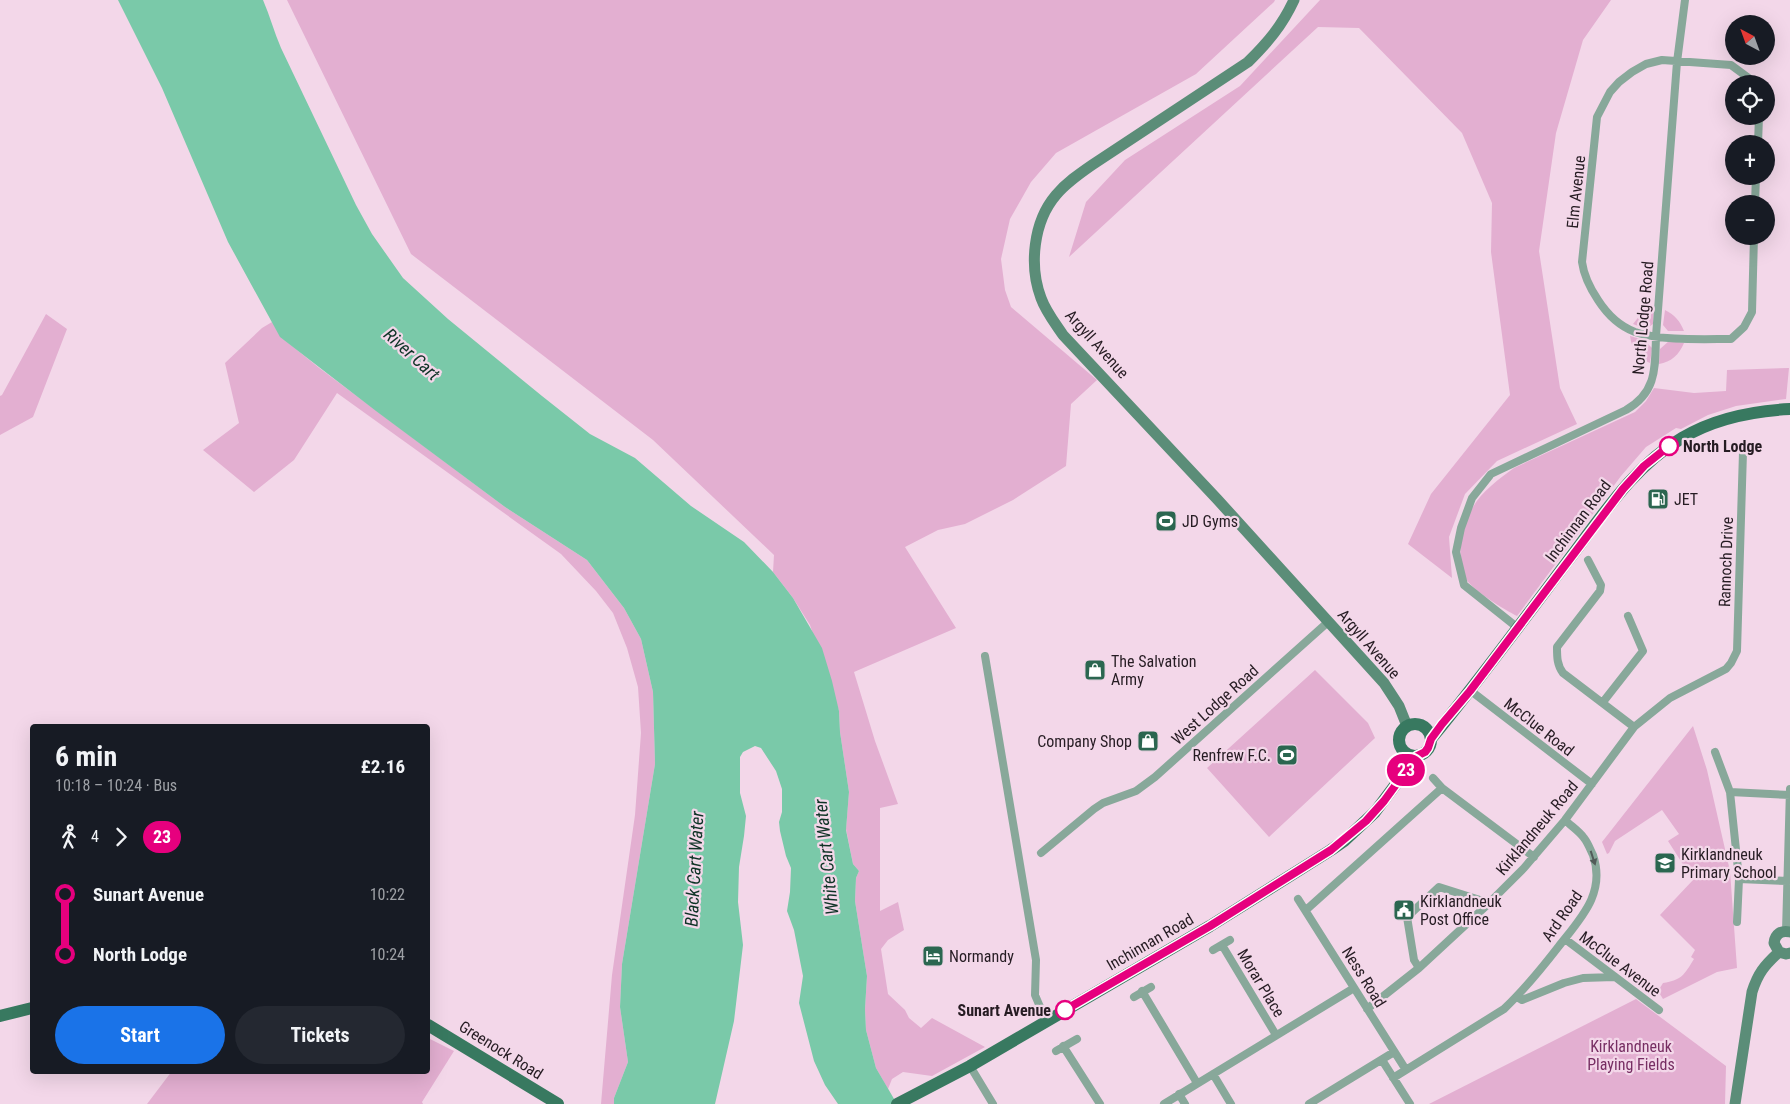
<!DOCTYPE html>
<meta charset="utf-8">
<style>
:root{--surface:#171b24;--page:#242831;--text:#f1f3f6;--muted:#9ea1a6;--accent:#1a73e8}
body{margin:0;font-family:"Roboto Condensed",sans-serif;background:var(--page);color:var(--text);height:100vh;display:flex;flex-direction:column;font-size:19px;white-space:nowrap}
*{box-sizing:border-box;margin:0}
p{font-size:16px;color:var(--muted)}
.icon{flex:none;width:28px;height:28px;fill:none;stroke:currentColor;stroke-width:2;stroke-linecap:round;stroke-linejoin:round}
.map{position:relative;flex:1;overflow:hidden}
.panel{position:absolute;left:30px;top:724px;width:400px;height:350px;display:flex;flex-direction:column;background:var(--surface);border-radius:5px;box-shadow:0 5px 20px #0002}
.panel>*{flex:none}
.badge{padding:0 10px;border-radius:16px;font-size:18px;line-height:32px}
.needle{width:32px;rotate:319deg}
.fabs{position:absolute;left:1725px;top:15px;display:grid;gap:10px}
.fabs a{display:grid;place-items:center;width:50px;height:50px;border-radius:50%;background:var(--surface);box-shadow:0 5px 20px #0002;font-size:25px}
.map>.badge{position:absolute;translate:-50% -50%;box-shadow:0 0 0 2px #fff}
.legs{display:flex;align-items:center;gap:8px;height:55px;padding:0 25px;font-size:16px}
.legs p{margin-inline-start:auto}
.summary{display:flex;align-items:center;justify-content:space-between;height:85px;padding:0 25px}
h1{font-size:28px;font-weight:700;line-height:38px}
.primary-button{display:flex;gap:10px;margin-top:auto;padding:10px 25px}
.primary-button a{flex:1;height:58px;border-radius:30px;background:var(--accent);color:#fff;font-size:20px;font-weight:700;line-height:58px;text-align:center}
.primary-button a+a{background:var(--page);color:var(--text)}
ul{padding:0 25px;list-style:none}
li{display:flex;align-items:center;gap:18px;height:60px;font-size:19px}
li i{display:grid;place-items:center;width:8px;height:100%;margin:0 6px;background:currentColor}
li i::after{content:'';width:12px;height:12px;margin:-6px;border:4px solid;border-radius:50%;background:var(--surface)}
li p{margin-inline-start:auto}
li:first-child i{background:linear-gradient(#0000 50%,currentColor 0)}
li:last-child i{background:linear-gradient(currentColor 50%,#0000 0)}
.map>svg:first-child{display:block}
.green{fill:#e3afd1}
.water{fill:#7ac9a9}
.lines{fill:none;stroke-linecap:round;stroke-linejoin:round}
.street{stroke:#88a89a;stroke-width:8}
.secondary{stroke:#5b8d78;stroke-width:11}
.primary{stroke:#387960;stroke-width:12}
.oneway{fill:#525b59}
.line-1-casing{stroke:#fff;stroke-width:11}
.line-1{stroke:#e6007e;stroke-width:8}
.stop-1-dot{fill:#fff;stroke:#e6007e;stroke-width:2.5}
.labels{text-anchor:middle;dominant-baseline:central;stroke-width:4.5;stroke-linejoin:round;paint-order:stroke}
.street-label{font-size:16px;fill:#261c23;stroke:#f3d7e9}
.stop-label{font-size:16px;font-weight:bold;fill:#261c23;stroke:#f3d7e9;text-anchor:start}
.poi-label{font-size:16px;fill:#261c23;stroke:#f3d7e9;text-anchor:start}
.park-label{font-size:16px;fill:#772e63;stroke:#f3d7e9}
.water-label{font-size:18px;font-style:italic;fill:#0e3326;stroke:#f3d7e9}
</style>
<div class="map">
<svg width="1790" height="1104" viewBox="0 0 1790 1104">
<rect width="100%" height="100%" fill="#f3d7e9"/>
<path class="green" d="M287 0H1275L1274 2 1196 74 1056 153 1031 182 1010 219 1001 259 1005 290 1011 307 1097 380 1071 404 1066 466 1013 500 965 524 938 530 905 547 956 628 854 672 875 741 898 804 880 808V911L898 902 904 930 888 940 881 949 888 994 905 1010 909 1018 921 1028 932 1018 985 1047 932 1076 903 1072 892 1079 888 1089 876 1068 866 1030 865 1009 867 976 855 901 856 878 859 871 853 864 846 829 849 792 840 732 839 711 810 625 793 598 773 572 774 555 653 440 411 254Z
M1320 0H1611L1583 40 1556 133 1539 251 1560 388 1577 424 1497 461 1465 494 1449 537 1452 578 1408 544 1431 494 1510 395 1491 252 1492 203 1462 133 1359 28 1318 27 1069 257 1086 202 1125 160 1240 86Z
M1654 309 1653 324 1646 329 1633 324 1641 314Z
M1665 310C1675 315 1680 321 1684 331H1668L1663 325Z
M46 314 67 329 33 417 0 435V396L2 395Z
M272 322 281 337 318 367 505 507 587 560 624 608 641 639 653 692 655 764 622 964 620 1007 628 1062 614 1098V1104H601L612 975 635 815 641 733 638 687 627 648 613 613 596 591 561 554 337 393 294 460 254 492 203 450 239 423 225 363 262 328Z
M1630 336 1644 340 1652 348 1650 363C1638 358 1632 350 1630 336Z
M1669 341 1684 343C1679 355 1671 362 1659 364L1660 349Z
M1789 368 1786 399 1736 406 1708 415 1681 429 1676 428 1646 447 1621 476 1517 616C1505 610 1470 589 1465 577 1456 556 1461 527 1473 507 1481 492 1500 478 1514 468L1635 412 1646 401 1654 388 1694 393 1726 391 1727 370Z
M1315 670 1368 723 1375 738 1269 837 1207 768Z
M1693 726 1707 770 1730 871 1737 968 1717 972 1663 999 1658 991 1663 983C1682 980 1684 975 1694 959L1691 957 1695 950 1660 915 1693 880 1668 841 1679 834 1662 810 1615 841 1609 853 1607 854 1602 842Z
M1636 999 1726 1066 1725 1104H1429Z
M428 1038 454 1051 422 1102 423 1104H147L172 1071H428Z"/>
<path class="water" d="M118 0H263C270 16 274 32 281 48L356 205 372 234 403 278 448 319 542 396 590 434 635 458 691 506 744 542 773 572 793 598 822 648 832 681 839 711 840 732 849 792 846 830 853 864 859 871 856 878 855 901 867 976 865 1009 866 1030 876 1068 897 1104H838L825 1085 814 1061 799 1003 803 976 794 930 787 911 790 892 791 868 786 856 780 831 779 822 782 812V789L776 771 761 748 755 746 743 752 740 757V793L746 816 744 836 739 867 738 902 743 945 734 1021 715 1104H614V1098L628 1062 620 1007 622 964 655 764 653 692 641 639 624 608 587 560 505 507 376 411 280 337 228 242 162 88Z"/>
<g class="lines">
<path class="street" d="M1753 84 1750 79 1731 65 1662 60 1646 64 1632 72 1619 82 1610 92 1597 117 1582 262C1584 277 1590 288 1598 300 1607 314 1619 326 1635 332 1661 341 1703 339 1731 339L1744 327 1752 312 1754 236
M1758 144 1759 116
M1755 204 1756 176
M1588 560 1601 585 1600 591 1557 647C1557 657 1557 665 1563 673L1634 727
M1518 628 1464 585 1456 552 1461 528 1472 498 1491 474 1626 410C1657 392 1655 368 1656 336L1677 62 1685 0
M985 656 1036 960 1035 995 1046 1021
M1471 691 1592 784
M1603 702 1643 651 1628 616
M1715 752 1730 792 1739 879 1737 922
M1433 778 1442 788 1534 857
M1730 792 1790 795
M1041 853 1094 809 1103 803 1136 791 1155 777 1328 622
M1739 879 1787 881
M1298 899 1406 1070
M1306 910 1442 788
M1786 931 1790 789
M1565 939 1659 1010
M1222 945 1276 1035
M1213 950 1230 940
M1419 968 1414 960 1407 917 1439 887 1480 900 1486 906
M1142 991 1197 1083
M1134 997 1151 987
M1517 997 1522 1000 1564 983 1583 978 1614 977
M1367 1009 1419 968 1486 906 1524 868 1565 820 1634 727 1670 698 1726 669 1731 663 1737 651 1743 452
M1063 1046 1100 1104
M1056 1051 1077 1039
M1382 1060 1410 1104
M970 1066 993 1104
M1213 1074 1231 1104
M1393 1078 1504 1009C1524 990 1542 968 1559 946 1581 918 1606 893 1593 855 1590 849 1588 843 1584 838 1579 831 1571 826 1565 820
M1179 1094 1185 1104
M1164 1104 1354 988
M1309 1104 1394 1052"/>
<path class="secondary" d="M1294 0C1282 26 1268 42 1248 62L1092 165C1079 174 1066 183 1056 195 1033 222 1029 266 1041 298 1046 312 1055 323 1063 335L1217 499 1384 683 1399 706 1407 726
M1790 932C1781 930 1775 934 1774 943L1779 952 1786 954 1790 953
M1735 1104 1752 992C1758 973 1764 966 1779 952"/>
<path class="primary" d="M1399 740a16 16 0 1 1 32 0a16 16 0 1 1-32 0Z
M1431 739C1478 682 1522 622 1567 562 1601 518 1632 467 1682 438 1715 418 1752 411 1790 409
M0 1016 32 1008
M428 1025 558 1104
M897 1104 970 1066 1210 926 1331 850 1344 841 1375 812 1417 756"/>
</g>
<defs><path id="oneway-solid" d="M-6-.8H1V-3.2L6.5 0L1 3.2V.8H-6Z" transform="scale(1.25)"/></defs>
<use class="oneway" href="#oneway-solid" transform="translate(1593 858) rotate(72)"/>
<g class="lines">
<g class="line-1-casing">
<path id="line-1" d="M1065 1010 1210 926 1331 850 1366 821 1384 801 1417 756 1425 752 1428 748 1431 739 1442 724 1470 691 1623 489 1644 466 1669 446"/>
</g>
<use href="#line-1" class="line-1"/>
</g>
<defs>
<g id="fuel-square" transform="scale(1.125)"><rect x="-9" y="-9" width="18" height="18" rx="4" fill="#2b6650" stroke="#f3d7e9"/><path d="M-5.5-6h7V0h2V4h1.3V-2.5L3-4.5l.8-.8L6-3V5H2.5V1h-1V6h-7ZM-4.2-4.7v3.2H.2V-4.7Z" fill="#fff"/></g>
<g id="stadium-square" transform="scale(1.125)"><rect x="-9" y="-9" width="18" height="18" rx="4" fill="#2b6650" stroke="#f3d7e9"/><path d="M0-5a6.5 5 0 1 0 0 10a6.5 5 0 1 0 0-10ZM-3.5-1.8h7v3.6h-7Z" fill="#fff"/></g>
<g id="shop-square" transform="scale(1.125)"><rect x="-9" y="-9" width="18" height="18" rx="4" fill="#2b6650" stroke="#f3d7e9"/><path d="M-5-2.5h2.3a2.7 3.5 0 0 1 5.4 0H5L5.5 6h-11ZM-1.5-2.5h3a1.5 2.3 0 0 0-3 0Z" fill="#fff"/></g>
<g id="school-square" transform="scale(1.125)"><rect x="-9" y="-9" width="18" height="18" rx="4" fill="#2b6650" stroke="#f3d7e9"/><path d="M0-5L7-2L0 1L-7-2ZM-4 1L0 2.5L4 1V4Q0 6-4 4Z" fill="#fff"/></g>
<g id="civic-square" transform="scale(1.125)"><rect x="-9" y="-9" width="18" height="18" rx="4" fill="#2b6650" stroke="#f3d7e9"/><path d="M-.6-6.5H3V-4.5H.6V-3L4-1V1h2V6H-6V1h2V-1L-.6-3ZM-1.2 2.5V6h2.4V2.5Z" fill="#fff"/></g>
<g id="hotel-square" transform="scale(1.125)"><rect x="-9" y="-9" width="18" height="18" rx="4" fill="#2b6650" stroke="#f3d7e9"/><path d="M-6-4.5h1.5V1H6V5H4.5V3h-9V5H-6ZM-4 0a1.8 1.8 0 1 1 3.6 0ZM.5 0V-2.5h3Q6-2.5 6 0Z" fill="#fff"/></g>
</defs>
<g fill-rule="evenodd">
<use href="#fuel-square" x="1658" y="499"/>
<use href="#stadium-square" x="1166" y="521"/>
<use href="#shop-square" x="1095" y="670"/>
<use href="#shop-square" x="1148" y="741"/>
<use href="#stadium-square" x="1287" y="755"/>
<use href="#school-square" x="1665" y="863"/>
<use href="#civic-square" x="1404" y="910"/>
<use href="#hotel-square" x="933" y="956"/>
</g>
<g class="stop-1-dot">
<circle cx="1669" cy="446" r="9"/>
<circle cx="1065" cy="1010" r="9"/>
</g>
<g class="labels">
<g class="street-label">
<text transform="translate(1576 192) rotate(-84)">Elm Avenue</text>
<text transform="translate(1643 318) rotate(-85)">North Lodge Road</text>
<text transform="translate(1097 344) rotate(48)">Argyll Avenue</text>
<text transform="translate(1578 521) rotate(-53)">Inchinnan Road</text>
<text transform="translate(1726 562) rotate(-88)">Rannoch Drive</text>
<text transform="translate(1369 644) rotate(49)">Argyll Avenue</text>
<text transform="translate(1215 705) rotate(-42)">West Lodge Road</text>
<text transform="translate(1539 727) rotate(38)">McClue Road</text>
<text transform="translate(1537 828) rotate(-50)">Kirklandneuk Road</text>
<text transform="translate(1562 916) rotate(-55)">Ard Road</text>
<text transform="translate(1150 942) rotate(-30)">Inchinnan Road</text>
<text transform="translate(1620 964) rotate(37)">McClue Avenue</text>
<text transform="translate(1364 977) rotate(58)">Ness Road</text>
<text transform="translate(1261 983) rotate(59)">Morar Place</text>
<text transform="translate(501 1050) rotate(32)">Greenock Road</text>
</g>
<g class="stop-label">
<text x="1683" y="446">North Lodge</text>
<text x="1051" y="1010" text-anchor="end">Sunart Avenue</text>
</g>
<g class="poi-label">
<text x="1674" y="499">JET</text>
<text x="1182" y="521">JD Gyms</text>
<text x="1111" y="661">The Salvation<tspan x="1111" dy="18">Army</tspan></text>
<text x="1132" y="741" text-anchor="end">Company Shop</text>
<text x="1271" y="755" text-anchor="end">Renfrew F.C.</text>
<text x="1681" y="854">Kirklandneuk<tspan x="1681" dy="18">Primary School</tspan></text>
<text x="1420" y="901">Kirklandneuk<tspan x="1420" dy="18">Post Office</tspan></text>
<text x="949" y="956">Normandy</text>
</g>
<g class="park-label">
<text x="1631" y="1046">Kirklandneuk<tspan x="1631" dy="18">Playing Fields</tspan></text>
</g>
<g class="water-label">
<text transform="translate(412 354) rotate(42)">River Cart</text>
<text transform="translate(826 857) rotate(-96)">White Cart Water</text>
<text transform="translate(694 869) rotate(-87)">Black Cart Water</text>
</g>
</g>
</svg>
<div class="fabs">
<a><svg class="needle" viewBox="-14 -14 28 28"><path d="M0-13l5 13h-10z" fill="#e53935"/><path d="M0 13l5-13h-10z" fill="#9ea1a6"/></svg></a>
<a><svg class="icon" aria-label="locate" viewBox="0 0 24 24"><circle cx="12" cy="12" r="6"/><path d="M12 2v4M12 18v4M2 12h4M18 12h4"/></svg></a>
<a>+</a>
<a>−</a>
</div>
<b class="badge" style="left:1406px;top:770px;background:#e6007e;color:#fff">23</b>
<section class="panel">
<div class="summary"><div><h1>6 min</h1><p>10:18 – 10:24 · Bus</p></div><b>£2.16</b></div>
<div class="legs"><svg class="icon" aria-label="walk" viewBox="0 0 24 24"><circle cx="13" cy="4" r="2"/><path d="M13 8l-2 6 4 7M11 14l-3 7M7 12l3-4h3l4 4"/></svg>4<svg class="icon" aria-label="forward" viewBox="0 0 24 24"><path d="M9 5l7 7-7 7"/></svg><b class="badge" style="background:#e6007e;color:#fff">23</b></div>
<ul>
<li><i style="color:#e6007e"></i><b>Sunart Avenue</b><p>10:22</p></li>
<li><i style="color:#e6007e"></i><b>North Lodge</b><p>10:24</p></li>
</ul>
<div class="primary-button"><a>Start</a><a>Tickets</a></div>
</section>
</div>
